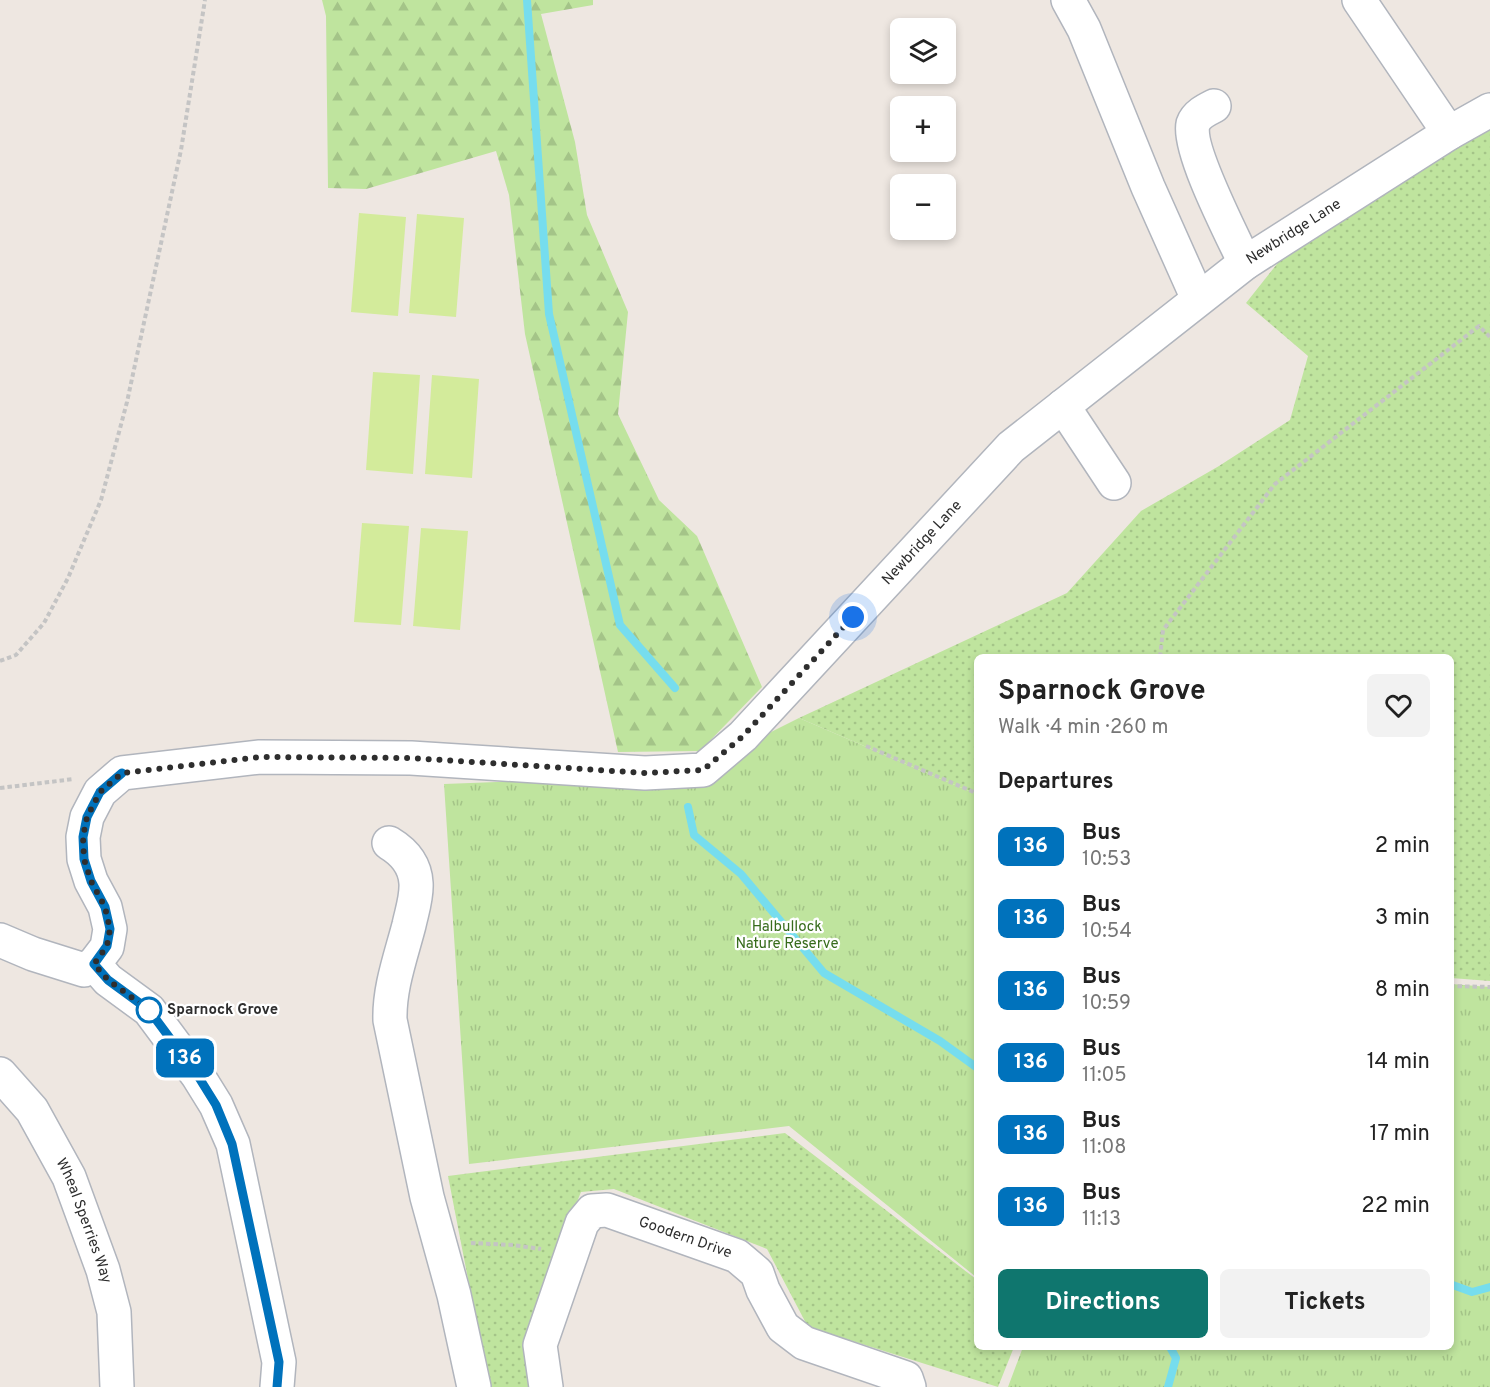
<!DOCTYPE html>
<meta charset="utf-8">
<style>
:root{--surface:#fff;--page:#f2f2f2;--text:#222;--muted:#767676;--accent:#0f766e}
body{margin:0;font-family:Overpass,sans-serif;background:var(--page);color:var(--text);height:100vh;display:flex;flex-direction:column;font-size:22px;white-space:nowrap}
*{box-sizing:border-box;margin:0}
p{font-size:20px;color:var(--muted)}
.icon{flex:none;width:33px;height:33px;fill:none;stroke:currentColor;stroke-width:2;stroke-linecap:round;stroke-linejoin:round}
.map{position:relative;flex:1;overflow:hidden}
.sheet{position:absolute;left:974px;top:654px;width:480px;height:696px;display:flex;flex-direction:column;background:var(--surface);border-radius:9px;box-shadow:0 3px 9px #0003}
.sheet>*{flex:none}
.badge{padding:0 12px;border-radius:9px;font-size:21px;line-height:39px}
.buttons{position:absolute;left:890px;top:18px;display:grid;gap:12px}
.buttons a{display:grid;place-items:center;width:66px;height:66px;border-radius:9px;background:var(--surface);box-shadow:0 3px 9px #0003;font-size:30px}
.you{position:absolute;width:30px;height:30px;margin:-15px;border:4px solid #fff;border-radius:50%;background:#1a73e8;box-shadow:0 0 0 9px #1a73e833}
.map>.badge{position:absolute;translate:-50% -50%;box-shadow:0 0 0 3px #fff}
h2{padding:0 24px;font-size:22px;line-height:54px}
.round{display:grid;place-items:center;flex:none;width:63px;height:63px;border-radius:9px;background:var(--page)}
.headline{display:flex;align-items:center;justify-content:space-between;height:102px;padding:0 24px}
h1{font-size:28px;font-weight:700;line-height:45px}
.primary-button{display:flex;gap:12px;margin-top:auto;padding:12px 24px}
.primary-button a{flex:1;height:69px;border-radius:9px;background:var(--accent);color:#fff;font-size:24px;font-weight:700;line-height:69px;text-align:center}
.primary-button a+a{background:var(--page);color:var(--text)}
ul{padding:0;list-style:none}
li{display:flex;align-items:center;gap:18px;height:72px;padding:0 24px}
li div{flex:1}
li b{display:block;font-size:22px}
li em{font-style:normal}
li .badge{min-width:66px;font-weight:700;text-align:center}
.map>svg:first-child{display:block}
.grass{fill:url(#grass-dots)}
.forest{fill:url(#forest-firs)}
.park{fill:url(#park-tufts)}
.pitch{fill:#d3eb9b}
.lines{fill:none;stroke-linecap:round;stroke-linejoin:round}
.stream{stroke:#76ddee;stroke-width:8}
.minor-casing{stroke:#b1b5bd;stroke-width:36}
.path{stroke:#c4c4c4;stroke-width:4;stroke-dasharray:4.5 3;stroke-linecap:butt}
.minor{stroke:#fff;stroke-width:33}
.line-casing{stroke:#fff;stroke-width:14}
.line{stroke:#0072bc;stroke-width:9}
.walk{stroke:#2e2e2e;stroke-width:6;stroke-dasharray:0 10.8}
.stop-dot{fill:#fff;stroke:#0072bc;stroke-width:3}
.labels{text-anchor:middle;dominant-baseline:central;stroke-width:4.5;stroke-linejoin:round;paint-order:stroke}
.street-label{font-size:15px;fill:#2e2e2e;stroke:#fff}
.park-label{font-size:15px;fill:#376c1c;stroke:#fff}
.stop-label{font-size:15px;font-weight:bold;fill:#2e2e2e;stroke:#fff;text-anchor:start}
</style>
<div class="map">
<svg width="1490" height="1387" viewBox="0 0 1490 1387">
<defs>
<pattern id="grass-dots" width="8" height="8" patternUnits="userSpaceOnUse" patternTransform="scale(1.5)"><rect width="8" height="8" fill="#bfe49e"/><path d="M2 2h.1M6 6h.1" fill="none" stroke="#a4c488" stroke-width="1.8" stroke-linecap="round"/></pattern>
<pattern id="forest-firs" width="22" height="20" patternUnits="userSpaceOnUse" patternTransform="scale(1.5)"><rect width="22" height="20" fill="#bfe49e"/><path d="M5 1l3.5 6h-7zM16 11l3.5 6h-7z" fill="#a4c488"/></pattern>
<pattern id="park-tufts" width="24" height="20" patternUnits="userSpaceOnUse" patternTransform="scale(1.5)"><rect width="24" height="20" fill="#bfe49e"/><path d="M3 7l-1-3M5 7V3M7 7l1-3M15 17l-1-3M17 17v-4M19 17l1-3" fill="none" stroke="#a4c488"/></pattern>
</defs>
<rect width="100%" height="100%" fill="#eee7e1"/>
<path class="grass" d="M1490 114V981L1451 978 1450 657H976V794L799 718 1067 593 1141 511 1219 466 1290 420 1308 356 1246 303 1312 220Z
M785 1133 976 1279V1347H1014L998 1387 808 1327 767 1249 614 1189 581 1192 537 1301 530 1367 533 1387H489L448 1176Z"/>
<path class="forest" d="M322 0H593V5L541 14 575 142 587 215 628 312 618 414 659 500 697 536 762 687 700 751 618 752 525 334 509 195 496 151 366 189 328 188 326 16Z"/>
<path class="park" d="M799 718 976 794V1277L789 1126 469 1164 444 784 685 775Z
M1451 984 1490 987V1387H1008L1023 1347H1450Z"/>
<path class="pitch" d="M359 213 406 217 398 316 351 312Z
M417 214 464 218 456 317 409 313Z
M373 372 420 375 413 474 366 470Z
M432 375 479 379 472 478 425 474Z
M362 523 409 526 401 625 354 622Z
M421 528 468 531 460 630 413 626Z"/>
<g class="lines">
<path class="stream" d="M527 0 549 314 620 625 675 688
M688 807 694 835 741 874 824 973 940 1041 976 1067
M1450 1284 1472 1292 1490 1287
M1168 1387 1176 1358 1170 1347"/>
<g class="minor-casing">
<g id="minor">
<path d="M1068 0 1084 29 1148 187 1198 299"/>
<path d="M1359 0 1449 133"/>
<path d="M1214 106C1206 110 1196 115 1193 124 1187 149 1233 237 1245 263"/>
<path d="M1063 406 1114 483"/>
<path d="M389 843C404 852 415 865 416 883 417 897 412 911 409 925 401 956 389 988 390 1020L427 1197 454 1295 474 1387"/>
<path id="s1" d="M0 940 33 954 84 970 94 964 107 947 110 929 105 907 91 881 84 859 83 837 87 817 100 792 122 773 260 757 411 758 645 773 703 770 743 736 1011 447 1245 263 1449 133 1490 110"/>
<path d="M94 964 108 980 149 1010 198 1076 216 1105 233 1144 279 1362 277 1387"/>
<path id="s2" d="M0 1074 32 1110 69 1177 103 1270 114 1312 117 1387"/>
<path id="s3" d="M546 1387 540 1345 582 1223 592 1211 607 1210 737 1256 757 1273 763 1290 783 1327 804 1343 906 1378 909 1387"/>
</g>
</g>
<path class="path" d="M1160 657 1163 630 1275 484 1479 326 1490 337
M0 661 16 655 44 623 68 578 101 500 127 402 181 150 205 0
M866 746 976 793
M0 788 74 779
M1450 986 1490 987
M471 1243 513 1245 541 1249"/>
<use href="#minor" class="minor"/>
</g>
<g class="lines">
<g class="line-casing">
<path id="line" d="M122 773 100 792 87 817 83 837 84 859 91 881 105 907 110 929 107 946 94 964 108 980 149 1010 198 1076 216 1105 232 1144 279 1362 277 1387"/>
</g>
<use href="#line" class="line"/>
<path class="walk" d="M149 1010 108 980 94 964 107 946 110 929 105 907 91 881 84 859 83 837 87 817 100 792 122 773 260 757 411 758 645 773 703 770 743 736 853 617"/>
</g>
<circle class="stop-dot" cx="149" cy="1010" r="12"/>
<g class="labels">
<g class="street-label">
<text stroke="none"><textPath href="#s1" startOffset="1700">Newbridge Lane</textPath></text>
<text stroke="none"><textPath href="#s1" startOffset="1214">Newbridge Lane</textPath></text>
<text stroke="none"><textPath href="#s2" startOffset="171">Wheal Sperries Way</textPath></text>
<text stroke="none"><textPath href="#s3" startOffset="285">Goodern Drive</textPath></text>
</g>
<g class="park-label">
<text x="787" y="927">Halbullock<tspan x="787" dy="17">Nature Reserve</tspan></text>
</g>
<g class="stop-label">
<text x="167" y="1010">Sparnock Grove</text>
</g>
</g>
</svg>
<div class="buttons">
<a><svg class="icon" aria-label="layers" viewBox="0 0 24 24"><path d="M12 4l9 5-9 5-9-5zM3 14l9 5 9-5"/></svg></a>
<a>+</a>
<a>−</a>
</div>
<div class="you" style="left:853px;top:617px"></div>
<b class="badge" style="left:185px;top:1058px;background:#0072bc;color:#fff">136</b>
<section class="sheet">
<div class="headline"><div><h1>Sparnock Grove</h1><p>Walk · 4 min · 260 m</p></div><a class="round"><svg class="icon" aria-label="heart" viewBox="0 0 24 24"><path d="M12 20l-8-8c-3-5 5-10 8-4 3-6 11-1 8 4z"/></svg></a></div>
<h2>Departures</h2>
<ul>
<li><span class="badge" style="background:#0072bc;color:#fff">136</span><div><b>Bus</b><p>10:53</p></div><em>2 min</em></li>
<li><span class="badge" style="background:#0072bc;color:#fff">136</span><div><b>Bus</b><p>10:54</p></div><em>3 min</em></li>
<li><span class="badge" style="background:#0072bc;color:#fff">136</span><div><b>Bus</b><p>10:59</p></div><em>8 min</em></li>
<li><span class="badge" style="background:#0072bc;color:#fff">136</span><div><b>Bus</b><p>11:05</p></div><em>14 min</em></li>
<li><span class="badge" style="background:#0072bc;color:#fff">136</span><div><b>Bus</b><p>11:08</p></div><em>17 min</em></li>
<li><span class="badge" style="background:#0072bc;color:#fff">136</span><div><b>Bus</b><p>11:13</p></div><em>22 min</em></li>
</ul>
<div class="primary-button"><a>Directions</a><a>Tickets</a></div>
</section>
</div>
